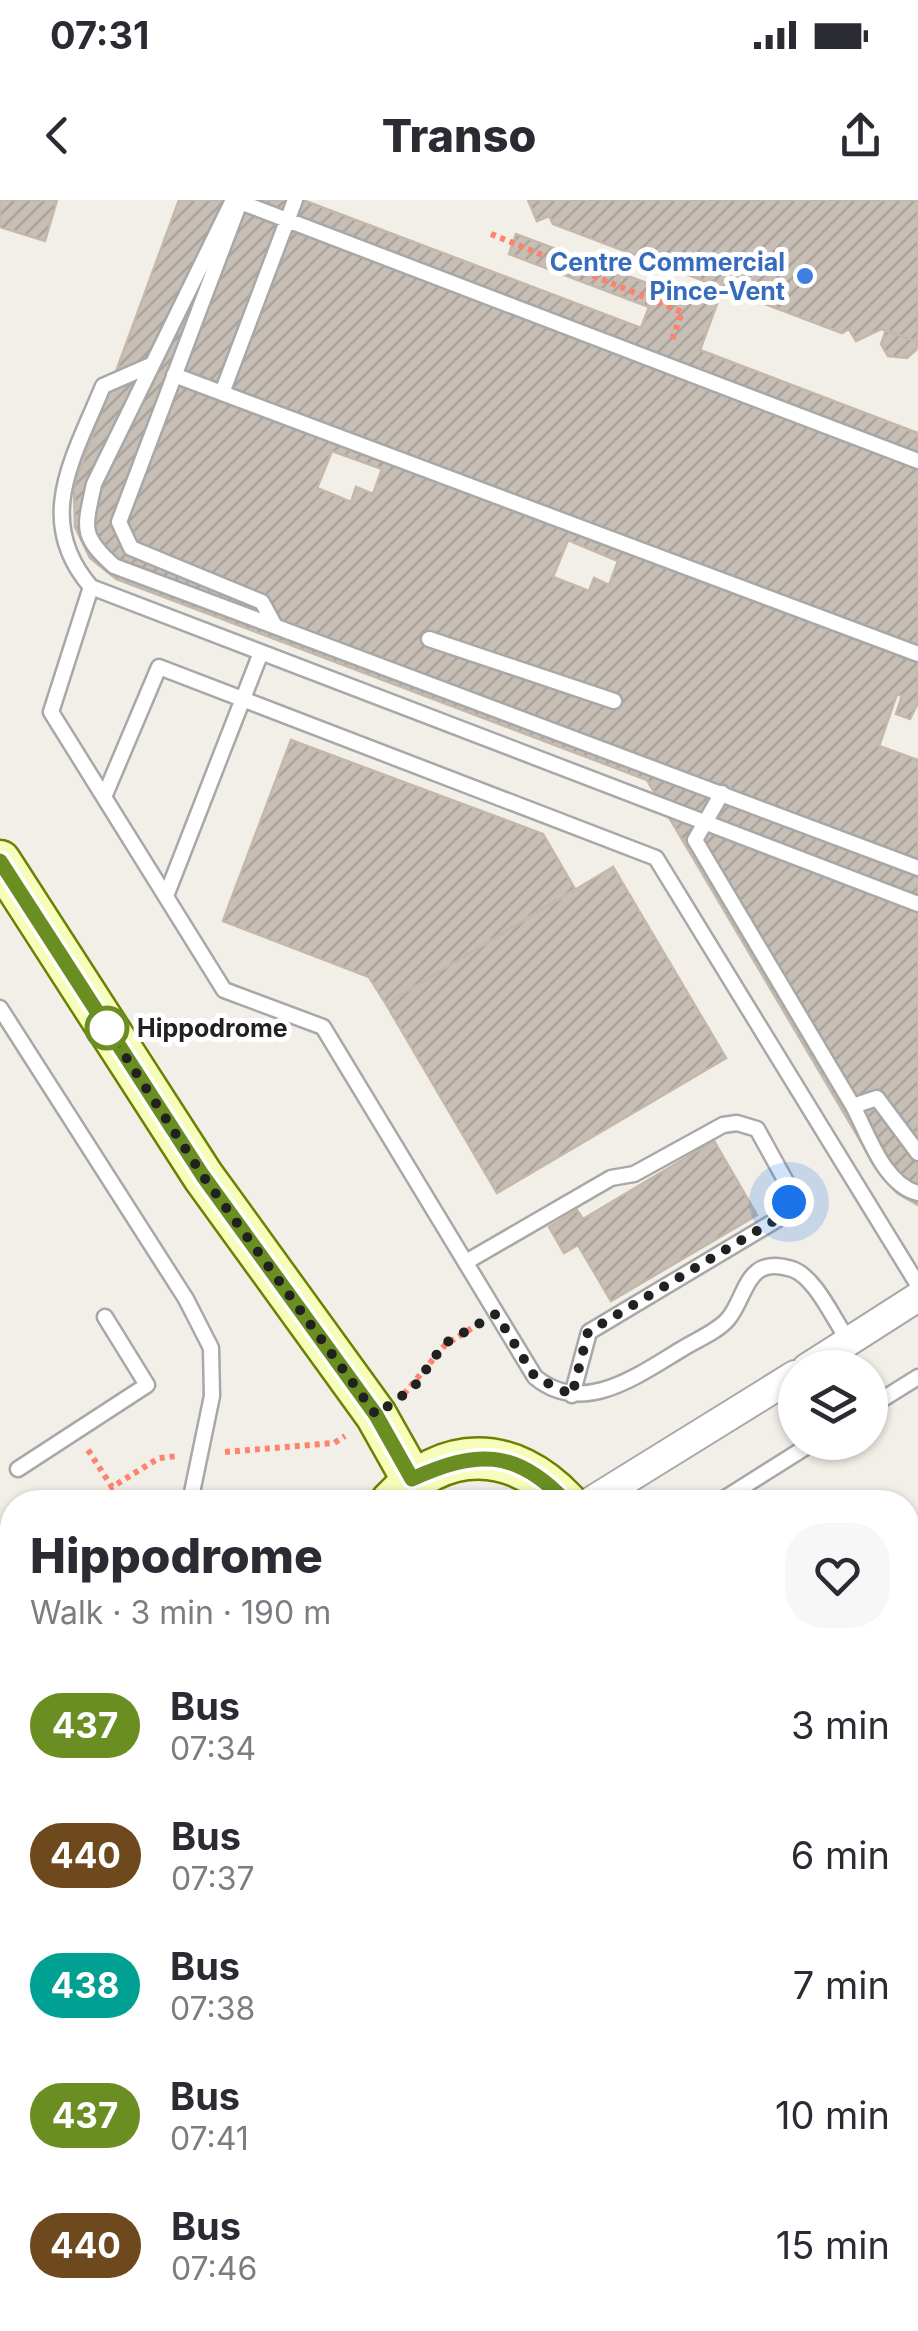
<!DOCTYPE html>
<meta charset="utf-8">
<style>
:root{--surface:#fff;--page:#f7f7f7;--text:#2b2b33;--muted:#7c7c81}
body{margin:0;font-family:Inter,sans-serif;background:var(--page);color:var(--text);height:100vh;display:flex;flex-direction:column;font-size:38px;white-space:nowrap}
*{box-sizing:border-box;margin:0}
p{font-size:32px;color:var(--muted)}
.icon{flex:none;width:55px;height:55px;fill:none;stroke:currentColor;stroke-width:2;stroke-linecap:round;stroke-linejoin:round}
.map{position:relative;flex:1;overflow:hidden}
.sheet{position:absolute;left:0px;top:1290px;width:920px;height:842px;display:flex;flex-direction:column;background:var(--surface);border-radius:40px 40px 0 0;box-shadow:0 2px 8px #0004}
.sheet>*{flex:none}
.badge{padding:0 20px;border-radius:32px;font-size:35px;line-height:65px}
.controls{position:absolute;left:778px;top:1150px;display:grid;gap:20px}
.controls a{display:grid;place-items:center;width:110px;height:110px;border-radius:50%;background:var(--surface);box-shadow:0 2px 8px #0004;font-size:50px}
.you{position:absolute;width:50px;height:50px;margin:-25px;border:8px solid #fff;border-radius:50%;background:#1a73e8;box-shadow:0 0 0 15px #1a73e833}
.map>.badge{position:absolute;translate:-50% -50%;box-shadow:0 0 0 5px #fff}
.round{display:grid;place-items:center;flex:none;width:105px;height:105px;border-radius:40px;background:var(--page)}
.head{display:flex;align-items:center;justify-content:space-between;height:170px;padding:0 30px}
h1{font-size:48px;font-weight:800;line-height:75px}
ul{padding:0;list-style:none}
li{display:flex;align-items:center;gap:30px;height:130px;padding:0 30px}
li div{flex:1}
li b{display:block;font-size:38px}
li em{font-style:normal}
li .badge{min-width:110px;font-weight:700;text-align:center}
.status{display:flex;justify-content:space-between;align-items:center;height:70px;padding:0 50px;background:var(--surface);direction:ltr}
.status svg{height:28px;fill:currentColor}
header{display:flex;justify-content:space-between;align-items:center;height:130px;padding:0 30px;background:var(--surface);font-size:45px;font-weight:800}
.map>svg:first-child{display:block}
.building{fill:url(#building-hatch);stroke:#c5b7a9;stroke-width:2.5;fill-rule:evenodd}
.lines{fill:none;stroke-linecap:round;stroke-linejoin:round}
.lane-casing{stroke:#a8a8a8;stroke-width:19}
.street-casing{stroke:#a8a8a8;stroke-width:32}
.secondary-casing{stroke:#6b8100;stroke-width:45}
.path{stroke:#ff836c;stroke-width:6;stroke-dasharray:5 5;stroke-linecap:butt}
.lane{stroke:#fff;stroke-width:14}
.street{stroke:#fff;stroke-width:28}
.secondary{stroke:#f6fdbb;stroke-width:40}
.line-casing{stroke:#fff;stroke-width:22}
.line{stroke:#6b8e23;stroke-width:15}
.walk{stroke:#212121;stroke-width:10;stroke-dasharray:0 18}
.shop-dot{fill:#3f7fe0;stroke:#fff;stroke-width:4}
.stop-dot{fill:#fff;stroke:#6b8e23;stroke-width:5}
.labels{text-anchor:middle;dominant-baseline:central;stroke-width:10;stroke-linejoin:round;paint-order:stroke}
.shop-label{font-size:25px;font-weight:bold;fill:#366cbe;stroke:#fff;text-anchor:end}
.stop-label{font-size:25px;font-weight:bold;fill:#212121;stroke:#fff;text-anchor:start}
</style>
<div class="status"><b>07:31</b><svg viewBox="0 0 49 12"><path d="M0 12V9h3v3zM5 12V6h3v6zM10 12V3h3v9zM15 12V0h3v12zM26 1h20v11H26zM47 4h2v5h-2z"/></svg></div>
<header><svg class="icon" aria-label="back" viewBox="0 0 24 24"><path d="M15 5l-7 7 7 7"/></svg>Transo<svg class="icon" aria-label="share" viewBox="0 0 24 24"><path d="M12 15V3M7 8l5-5 5 5M5 13v7h14v-7"/></svg></header>
<div class="map">
<svg width="918" height="2131" viewBox="0 0 918 2131">
<defs>
<pattern id="building-hatch" width="6" height="6" patternUnits="userSpaceOnUse" patternTransform="scale(2.5)"><rect width="6" height="6" fill="#c7beb6"/><path d="M-1 1l2-2M0 6l6-6M5 7l2-2" fill="none" stroke="#aba39c"/></pattern>
</defs>
<rect width="100%" height="100%" fill="#f2efe8"/>
<path class="building" d="M0 0H57L45 41 0 27Z
M179 0H303L641 128 649 107 509 54 516 34 657 87 659 82 717 104 700 150 918 233V503L910 519 896 514 902 496 897 494 879 546 918 560V1005L897 993 880 974 647 580 116 379 90 358 75 327 74 286ZM332 251 382 269 373 294 356 287 351 302 317 288ZM568 340 618 361 609 385 594 378 589 391 553 377Z
M528 0H918V142L881 129 856 141 849 129 842 133 553 24 549 16 537 21Z
M886 130 918 142 916 150 907 158 888 156 881 144Z
M291 540 543 634 575 689 386 804 369 777 223 721Z
M613 667 726 858 497 993 386 804Z
M714 941 757 1015 611 1101 578 1045 564 1053 549 1027 577 1010 583 1019Z
M12 1488V1689L0 1690V1490Z
M918 1601V1766L908 1749V1607Z
M12 2003V2043L0 2052V2012Z
M70 2120H112L119 2129 55 2131Z
M572 2120H644L643 2131H571Z"/>
<g class="lines">
<g class="lane-casing">
<path id="lane" d="M233 0 94 284C85 327 79 335 114 366L918 668
M151 165 103 186C74 257 33 320 91 387L918 704
M174 175 918 454
M222 193 295 0
M91 387 51 512 224 790 323 827 535 1177C583 1217 638 1175 682 1149 696 1140 717 1132 728 1119 747 1097 745 1054 792 1069 816 1077 834 1121 849 1141
M274 424 262 402 131 348 119 322 240 2 918 261
M429 439 614 501
M722 593 695 640 853 906 877 898 918 953
M104 597 159 467 656 658 918 1085
M166 696 260 455
M0 808 186 1099 211 1148 212 1196 190 1302
M853 906C868 934 884 985 918 993
M466 1062 611 978 634 974 723 925 737 923 757 929 789 987 783 1016 589 1132 572 1195
M870 1207 918 1177
M18 1269 147 1185 105 1117
M719 1302 814 1242
M0 1451 12 1446
M908 1559 918 1552
M0 1714H12"/>
</g>
<g class="street-casing">
<path id="street" d="M807 1168 918 1097
M590 1302 795 1175
M0 2098 12 2117"/>
</g>
<g class="secondary-casing">
<path id="secondary" d="M0 661 203 976 376 1215 412 1279
M391 1302C444 1244 512 1244 566 1302
M908 2061 918 2078"/>
</g>
<path class="path" d="M491 34 682 112 671 143
M404 1194 445 1145 477 1125
M88 1250 112 1287 159 1258 178 1256
M225 1252 334 1243 345 1236
M774 2131 775 2120"/>
<use href="#lane" class="lane"/>
<use href="#street" class="street"/>
<use href="#secondary" class="secondary"/>
</g>
<g class="lines">
<g class="line-casing">
<path id="line" d="M0 661 203 976 376 1215 412 1279C476 1250 516 1248 566 1302"/>
</g>
<use href="#line" class="line"/>
<path class="walk" d="M107 828 203 976 376 1215 414 1187 444 1144 496 1114 535 1177 572 1195 588 1132 782 1016 789 1002"/>
</g>
<circle class="shop-dot" cx="805" cy="76" r="10"/>
<circle class="stop-dot" cx="107" cy="828" r="20"/>
<g class="labels">
<g class="shop-label">
<text x="785" y="62">Centre Commercial<tspan x="785" dy="29">Pince-Vent</tspan></text>
</g>
<g class="stop-label">
<text x="137" y="828">Hippodrome</text>
</g>
</g>
</svg>
<div class="controls">
<a><svg class="icon" aria-label="layers" viewBox="0 0 24 24"><path d="M12 4l9 5-9 5-9-5zM3 14l9 5 9-5"/></svg></a>
</div>
<div class="you" style="left:789px;top:1002px"></div>
<section class="sheet">
<div class="head"><div><h1>Hippodrome</h1><p>Walk · 3 min · 190 m</p></div><a class="round"><svg class="icon" aria-label="heart" viewBox="0 0 24 24"><path d="M12 20l-8-8c-3-5 5-10 8-4 3-6 11-1 8 4z"/></svg></a></div>
<ul>
<li><span class="badge" style="background:#6b8e23;color:#fff">437</span><div><b>Bus</b><p>07:34</p></div><em>3 min</em></li>
<li><span class="badge" style="background:#6e491e;color:#fff">440</span><div><b>Bus</b><p>07:37</p></div><em>6 min</em></li>
<li><span class="badge" style="background:#00a092;color:#fff">438</span><div><b>Bus</b><p>07:38</p></div><em>7 min</em></li>
<li><span class="badge" style="background:#6b8e23;color:#fff">437</span><div><b>Bus</b><p>07:41</p></div><em>10 min</em></li>
<li><span class="badge" style="background:#6e491e;color:#fff">440</span><div><b>Bus</b><p>07:46</p></div><em>15 min</em></li>
</ul>
</section>
</div>
